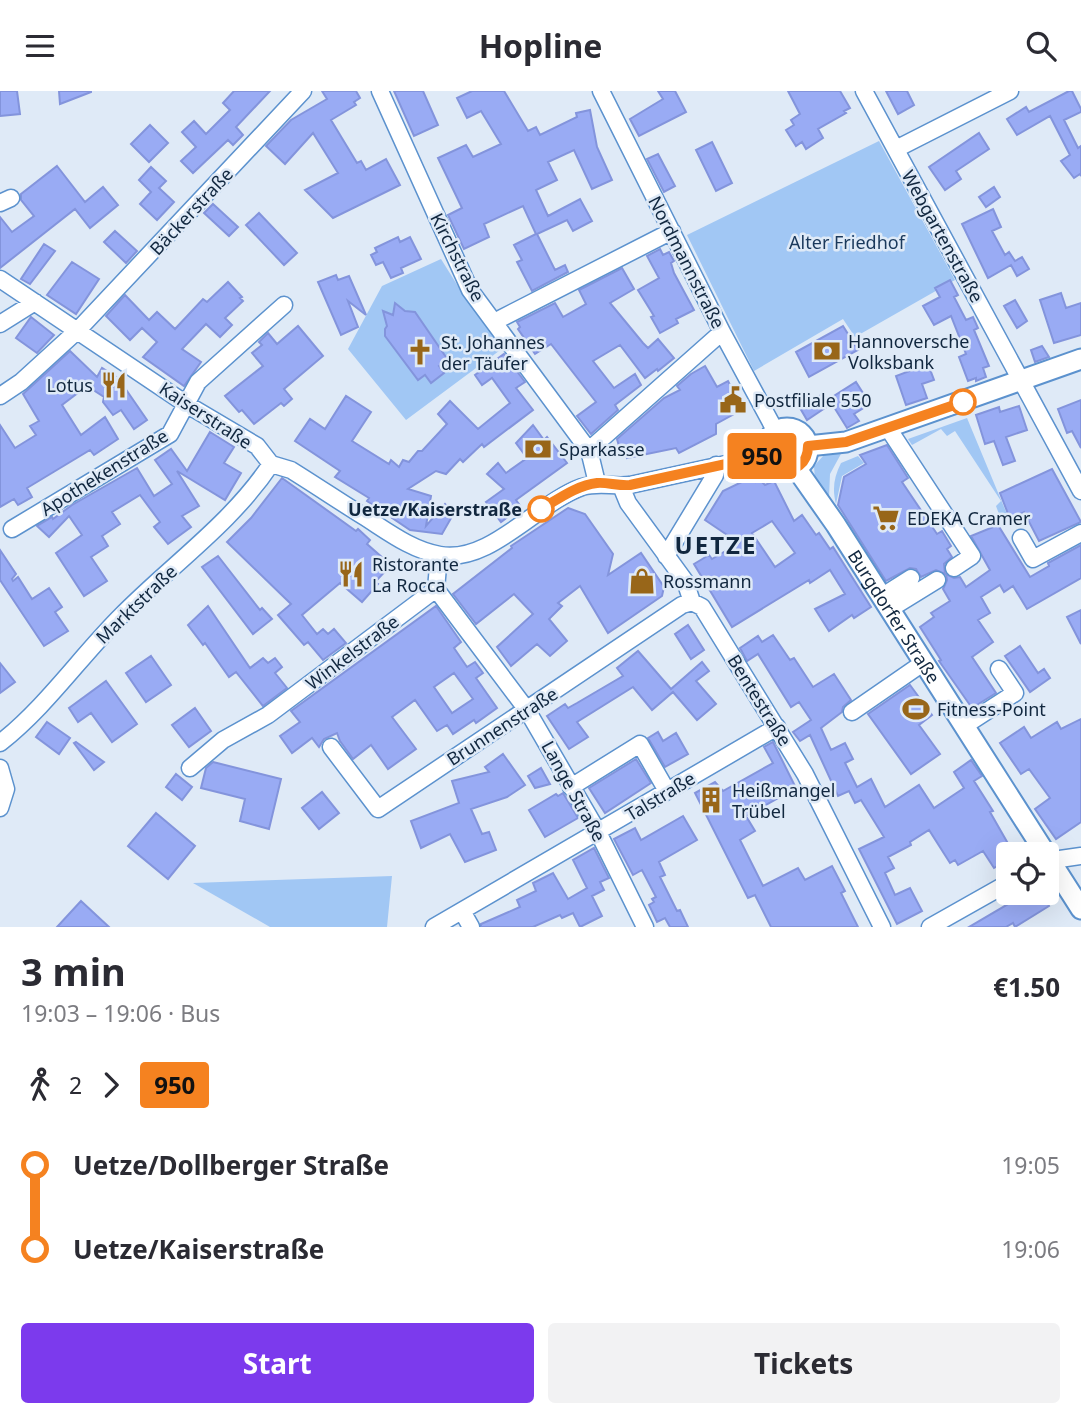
<!DOCTYPE html>
<meta charset="utf-8">
<style>
:root{--surface:#fff;--page:#f2f2f3;--text:#2b2b33;--muted:#7c7c81;--accent:#7c3aed}
body{margin:0;font-family:"Noto Sans",sans-serif;background:var(--page);color:var(--text);height:100vh;display:flex;flex-direction:column;font-size:26px;white-space:nowrap}
*{box-sizing:border-box;margin:0}
p{font-size:23px;color:var(--muted)}
.icon{flex:none;width:38px;height:38px;fill:none;stroke:currentColor;stroke-width:2;stroke-linecap:round;stroke-linejoin:round}
.map{position:relative;height:836px;overflow:hidden}
.side{display:flex;flex-direction:column;background:var(--surface);flex:1}
.side>*{flex:none}
.badge{padding:0 14px;border-radius:5px;font-size:24px;line-height:46px}
.fabs{position:absolute;left:996px;top:751px;display:grid;gap:14px}
.fabs a{display:grid;place-items:center;width:63px;height:63px;border-radius:7px;background:var(--surface);box-shadow:0 7px 28px #0002;font-size:35px}
.map>.badge{position:absolute;translate:-50% -50%;box-shadow:0 0 0 4px #fff}
.legs{display:flex;align-items:center;gap:10px;height:77px;padding:0 21px;font-size:23px}
.legs p{margin-inline-start:auto}
.head{display:flex;align-items:center;justify-content:space-between;height:119px;padding:0 21px}
h1{font-size:38px;font-weight:700;line-height:52px}
.button{display:flex;gap:14px;margin-top:auto;padding:14px 21px}
.button a{flex:1;height:80px;border-radius:7px;background:var(--accent);color:#fff;font-size:28px;font-weight:700;line-height:80px;text-align:center}
.button a+a{background:var(--page);color:var(--text)}
ul{padding:0 21px;list-style:none}
li{display:flex;align-items:center;gap:24px;height:84px;font-size:26px}
li i{display:grid;place-items:center;width:10px;height:100%;margin:0 9px;background:currentColor}
li i::after{content:'';width:18px;height:18px;margin:-9px;border:5px solid;border-radius:50%;background:var(--surface)}
li p{margin-inline-start:auto}
li:first-child i{background:linear-gradient(#0000 50%,currentColor 0)}
li:last-child i{background:linear-gradient(currentColor 50%,#0000 0)}
header{display:flex;justify-content:space-between;align-items:center;height:91px;padding:0 21px;background:var(--surface);font-size:32px;font-weight:700}
.map>svg:first-child{display:block}
.green{fill:#a1c7f4}
.building{fill:#99abf4;stroke:#8394dc;stroke-width:2;fill-rule:evenodd}
.lines{fill:none;stroke-linecap:round;stroke-linejoin:round}
.minor-casing{stroke:#5c92ce;stroke-width:19}
.major-casing{stroke:#5c92ce;stroke-width:23}
.minor{stroke:#fff;stroke-width:16}
.major{stroke:#fff;stroke-width:19}
.line-1-casing{stroke:#fff;stroke-width:16}
.line-1{stroke:#f58220;stroke-width:10}
.stop-1-dot{fill:#fff;stroke:#f58220;stroke-width:3.5}
.labels{text-anchor:middle;dominant-baseline:central;stroke-width:5;stroke-linejoin:round;paint-order:stroke}
.street-label{font-size:18px;fill:#11273f;stroke:#dfeaf7}
.park-label{font-size:18px;fill:#1a395c;stroke:#dfeaf7}
.poi-label{font-size:18px;fill:#11273f;stroke:#dfeaf7;text-anchor:start}
.stop-label{font-size:18px;font-weight:bold;fill:#11273f;stroke:#dfeaf7;text-anchor:end}
.district-label{font-size:24px;font-weight:bold;letter-spacing:2px;fill:#11273f;stroke:#dfeaf7}
</style>
<header><svg class="icon" aria-label="menu" viewBox="0 0 24 24"><path d="M4 6h16M4 12h16M4 18h16"/></svg>Hopline<svg class="icon" aria-label="search" viewBox="0 0 24 24"><circle cx="10" cy="10" r="6"/><path d="M15 15l6 6"/></svg></header>
<div class="map">
<svg width="1081" height="836" viewBox="0 0 1081 836">
<rect width="100%" height="100%" fill="#dfeaf7"/>
<path class="green" d="M879 50 955 189 855 246 843 228 754 280 687 144Z
M441 168 466 208 503 257 406 329 348 258 382 195Z
M967 327 1009 428 1002 431 996 415 1001 410 955 340 947 345 941 338 912 354 908 348Z
M842 361 830 383 829 406 827 407 815 389 814 375 824 364Z
M858 365 864 372 842 385 836 413C832 398 834 386 841 372Z
M392 785 387 836H270L193 792Z"/>
<path class="building" d="M0 0H17L20 23 0 25Z
M59 0H91V1L60 13Z
M234 0H270L236 36 243 44 233 54 228 49 193 82 181 70 196 56 182 41 194 30 206 43 230 19 223 12Z
M322 0H356L360 7 354 11 356 14 331 29 357 72 361 70 366 79 386 68 400 94 333 127 305 99 338 82 313 42 285 73 266 55 291 29 327 8Z
M394 0H423L438 34 414 45Z
M472 0H504L528 40 536 36 540 44 577 26 576 22 590 19 597 56 612 89 592 98 574 59 548 71 557 89 536 99 548 125 580 108 592 130 573 140 567 129 537 143 555 179 565 174 568 181 532 200 517 171 522 169 514 154 536 143 523 115 484 133 489 146 464 158 448 124 462 117 438 67 466 54 473 66 501 53 481 20 467 27 457 7Z
M658 0H675L686 21 639 45 630 28 663 8Z
M788 0H840L850 17 844 20 846 22 818 38 823 47 806 58 802 51 796 55 786 39 794 34 791 29 800 23Z
M886 0H907L914 14 898 23Z
M1069 0H1072L1081 18V21L1064 29 1078 57 1081 55V85L1080 83 1074 87 1061 70 1070 64 1050 25 1017 44 1007 28 1026 16 1029 21Z
M150 34 168 52 149 71 131 53Z
M979 42 989 58 956 80 961 88 945 99 929 76Z
M712 51 732 92 716 100 696 59Z
M658 63 675 95 664 101 647 68Z
M57 75 85 111 103 96 118 114 90 137 75 118 0 177V126L12 141 34 125 21 109V103Z
M151 76 166 90 159 97 174 111 157 129 140 113 151 101 139 89Z
M994 96 1000 106 986 116 979 106Z
M213 113 238 136 229 145 204 122Z
M993 118 1001 136 992 140 1005 164 1009 161 1015 170 1022 166 1029 178 1017 185 1011 174 988 187 962 133Z
M259 122 297 162 284 174 246 134Z
M115 140 137 160 126 172 104 151Z
M398 146 400 151 410 146 421 168 401 177 403 182 391 187 383 171 376 174 371 164 377 161 375 157Z
M44 153 55 160 30 193 21 188Z
M660 158 663 164 669 161 674 170 671 172 674 182 694 219 676 228 678 232 660 242 651 226 654 225 638 199 659 187 647 165Z
M72 171 99 188 76 223 47 204Z
M622 177 634 198 610 212 643 252 648 257 658 248 674 267 658 280 657 278 645 287 620 254 593 270 614 297 635 283 641 294 615 314 618 319 591 343 577 325 596 311 551 253 535 263 518 238 520 236 517 231 555 212 563 226 586 213 579 199Z
M336 184 338 189 349 185 366 224 348 210 358 236 341 244 318 191Z
M950 189 958 204 954 206 966 229 973 226 978 237 974 239 989 275 983 277 986 286 976 290V287L968 290 959 266 966 263 951 225 934 234 923 215 940 206 935 197Z
M228 191 242 206 240 207 243 210 225 227 232 234 220 246 206 233 182 258 201 271 184 295 143 266 157 251 142 237 130 249 106 225 125 204 149 229 157 221 175 238 203 208 207 211Z
M1061 202 1066 217 1081 212V244L1054 252 1040 209Z
M1015 209 1027 230 1017 237 1004 215Z
M395 212 405 220 415 221 448 269 439 275 444 282 431 292 425 284 418 289 385 245V238L387 235 383 220 393 224Z
M31 226 54 244 37 262 16 247Z
M298 235 323 265 284 298 292 308 284 315 281 312 254 333 242 319 239 321 225 305 263 275 252 262 262 254 259 251 268 242 277 253Z
M843 235 858 259 809 286 796 261Z
M1042 255 1049 266 1035 271 1031 259Z
M70 260 97 286 102 277 118 287 147 329 134 338 121 319 113 324 103 311 104 306 87 295 62 314 81 344 105 326 118 348 94 364 90 359 27 397 32 406 18 414 14 408 0 416V334L15 357 36 344 30 335 39 330 23 303Z
M504 263 525 291 516 297 533 319 484 356 482 353 463 371 460 368 446 383 436 380 408 398 431 405 426 435 445 413 454 422 442 443 410 439 367 410 369 407 335 386 340 380 295 350 310 328 325 338 346 305 371 321 352 350 389 373 391 369 399 376 403 369 409 371 418 360H422L447 333 438 323 450 310 478 338 510 312 492 287 482 294 475 284Z
M928 273 934 289 922 293 927 307 906 314 896 285Z
M705 275 717 296 728 290 743 318 716 333V343L679 362 676 357 627 367 624 355H619L617 348 664 307 680 299 677 295 691 283Z
M856 291 870 313 854 323 859 330 847 337 829 308Z
M821 304 828 315 807 329 800 317Z
M1081 309V357L1072 340 1067 342 1058 318Z
M1019 315 1027 339 1006 346 1015 370 1003 374 994 350 985 353 976 324 999 316 1000 321Z
M533 334 544 349 547 346 567 372 516 409 521 416 501 431 486 411 504 398 487 383 498 372 506 382 527 367 516 352Z
M210 341 234 356 224 372 241 382 225 409 177 380 199 415 182 425 191 436 168 453 154 436 160 431 140 404 112 421 120 433 102 445 108 455 91 466 107 490 84 505 56 462 82 444 69 425 49 446 37 435 52 426 53 428 72 414 137 377 154 405 172 393 155 369 171 358 187 380Z
M887 354 908 387 902 391 937 443 942 440 951 455 947 458 952 466 944 473 945 483 936 479 921 486 916 478 910 477 886 490 838 414 844 386 866 373 860 364Z
M1052 378 1081 431 1039 450 1024 421 1010 428 1000 402Z
M752 386 756 391 760 389 765 394 774 390 794 430 802 424 816 444 819 442 830 458 833 456 871 516 854 527 852 524 829 540 815 518 845 503 830 479 810 492 809 489 732 536 694 473 709 464 712 468 739 452 705 429 723 400ZM772 430 795 462 775 476 752 442Z
M282 387 356 440 358 438 370 449 367 453 391 474 375 491 378 493 362 511 340 492 302 524 317 543 323 538 328 543 334 538 346 552 323 569 308 551 304 554 278 524 291 513 227 451 251 427Z
M568 417 585 423 613 463 608 484 641 462 664 496 662 505 608 542 580 495 558 512 562 515 549 528 567 550 550 565 537 553 511 575 497 556 533 523 514 503 476 533 453 503 512 457 511 455Z
M998 434 1030 486 1049 475 1048 472 1081 454V487L1027 518 1013 495 1004 501 1000 494 981 506 990 522 978 529 993 551 972 566 996 602 972 617 939 570 941 569 920 536 934 526 931 522 950 510 943 498 947 489 946 483 954 487 960 486 966 496 990 479 971 445Z
M0 459 16 483 12 488 13 490 18 486 32 508 49 497 62 516 55 521 68 540 44 555 0 489Z
M218 465 260 519 262 517 272 528 253 543 202 476Z
M208 515 250 577 263 567 268 572 275 567 282 576 275 582 287 597 263 615 236 581 229 586 205 552 203 554 188 534Z
M436 515 461 551 454 557 467 576 475 571 483 582 476 587 497 617 476 632 474 629 453 643 447 634 437 640 415 609 392 626 416 658 388 678 371 654 353 668 340 650 337 642 324 648 319 656 312 647 292 662 280 645 300 631 291 620ZM454 582 473 608 452 622 434 596Z
M1081 519V553L1067 526Z
M688 534 704 559 691 568 675 543Z
M773 544 790 569 794 567 813 596 834 583 851 609 843 616 842 621 821 637 831 659 845 652 853 668 845 672 857 696 871 688 885 716 919 694 934 717 964 697 954 681 971 669 982 685 974 690 993 720 990 721 1014 763H1008V769L994 777 983 760 958 774 955 769 950 772 929 739 910 751 911 754 888 766 894 777 885 782 895 804 910 797 922 820 897 833 859 758 884 746 861 709 855 712 849 700 838 705 810 644 800 650 793 641 811 629 799 611 791 616 758 563 747 570 740 557 758 545 762 551Z
M1020 555 1038 582 1044 578 1050 587 1030 601 1005 565Z
M638 560 671 598 702 571 709 580 696 590 716 613 697 629 673 601 652 619 633 596 577 631 588 646 569 658 547 625 565 613 568 617 577 612 623 585 617 577Z
M151 565 171 594 146 611 126 582Z
M0 572 15 591 0 602Z
M106 590 137 633 112 651 91 622 78 631 69 617Z
M910 594 932 624 919 634 940 663 911 683 868 623Z
M195 617 211 640 189 656 172 634Z
M1081 628V731L1056 748 1035 718 1050 707 1029 678 1021 683 1000 652 1024 636 1031 647 1057 631 1061 638Z
M47 631 70 647 59 663 36 646Z
M658 641 663 650 676 642 688 663 665 676 648 647Z
M76 651 104 671 94 679 74 652Z
M773 651 796 697 746 725 755 740 740 749 763 795 798 777 805 789 832 775 845 800 841 802 858 836H771L755 804 748 807 695 702 715 691 723 700 773 672 764 656Z
M503 663 525 694 507 706 471 718 482 743 489 741 496 759 465 771 450 743 421 757 411 730 459 712 452 690 489 681 485 676Z
M636 668 651 692 605 722 589 697Z
M213 671 281 688 269 738 240 730 245 708 201 697 206 677Z
M541 677 550 693 535 697 528 685Z
M176 683 192 696 182 709 166 696Z
M322 701 339 722 319 738 302 717Z
M563 702 578 727 545 746 529 719 556 703 558 705Z
M156 722 195 755 168 788 128 755Z
M683 725 697 749 659 771 665 784 660 786 677 820 680 819 688 836H670L665 827 657 831 649 814 654 811 652 808 656 806 642 779 633 784 614 748 635 737 641 749Z
M594 757 609 787 600 791 604 799 592 805 602 825 580 836 573 822 562 827 560 824 533 836H481V833L520 816 517 809 536 800 533 792 553 782 568 808 587 797 573 769Z
M1027 802H1041L1049 815 1015 836 1013 832 1006 836H969Z
M81 810 109 836H57Z"/>
<g class="lines">
<g class="minor-casing">
<path id="minor" d="M380 0 470 199 584 353 589 359 597 392
M601 0 722 241 776 341
M864 0 1081 400
M896 58 1010 0
M0 112 11 107
M0 188 186 313 257 355 271 373 291 379C315 394 339 410 363 425 387 440 411 459 440 464 490 473 537 412 582 396 599 391 613 396 630 394L767 364
M494 231 672 140
M0 233 35 211
M0 305 21 291 78 239 303 0
M888 337 972 465 954 477
M589 359 722 241
M621 395 628 412 685 490 692 511 702 516 805 683 882 836
M12 438 170 343 198 291 284 214
M1021 447 1033 468 1081 442
M439 464 436 498 527 619 598 741 645 836
M666 465 715 384 716 374
M881 506 911 487
M890 518 937 489
M852 621 923 572
M964 635 1015 602 999 578
M0 652C46 616 80 566 121 525 171 474 231 433 271 373
M331 656 378 718 682 514 692 511
M0 677 6 698 0 717
M190 677 223 649 268 624 436 498
M571 696 640 653 667 700
M1046 770 1081 765
M462 820 471 836
M434 836 777 636
M930 836 1008 792"/>
</g>
<g class="major-casing">
<g id="major">
<circle cx="787" cy="358" r="21"/>
<path d="M808 355 846 351 1081 268"/>
<path id="s1" d="M796 377 836 434 1081 818"/>
</g>
</g>
<use href="#minor" class="minor"/>
<use href="#major" class="major"/>
</g>
<g class="lines">
<g class="line-1-casing">
<path id="line-1" d="M541 418C557 409 577 394 597 392 607 391 618 395 630 394L767 364 779 377C795 382 808 372 808 355L846 351 963 311"/>
</g>
<use href="#line-1" class="line-1"/>
</g>
<defs>
<g id="bank-bare" transform="scale(2.1)"><path d="M-6-4H6V4H-6ZM0-2.3a2.3 2.3 0 1 0 0 4.6a2.3 2.3 0 1 0 0-4.6Z" fill="#986619" stroke="#dfeaf7" stroke-width="2.5" paint-order="stroke"/></g>
<g id="church-bare" transform="scale(2.1)"><path d="M-1.2-6h2.4v3.5h3.3v2.4h-3.3V6h-2.4V-.1h-3.3v-2.4h3.3Z" fill="#986619" stroke="#dfeaf7" stroke-width="2.5" paint-order="stroke"/></g>
<g id="restaurant-bare" transform="scale(2.1)"><path d="M-5-6h1v4h1v-4h1v4h1v-4h1v5L-1.5 .5V6h-2V.5L-5-1ZM5-6V6H3V1.5H1.5Q1.5-4 5-6Z" fill="#986619" stroke="#dfeaf7" stroke-width="2.5" paint-order="stroke"/></g>
<g id="civic-bare" transform="scale(2.1)"><path d="M-.6-6.5H3V-4.5H.6V-3L4-1V1h2V6H-6V1h2V-1L-.6-3ZM-1.2 2.5V6h2.4V2.5Z" fill="#986619" stroke="#dfeaf7" stroke-width="2.5" paint-order="stroke"/></g>
<g id="supermarket-bare" transform="scale(2.1)"><path d="M-6-5.5h2.5l.6 2H6L4.5 2H-2.5L-4.4-4H-6ZM-1.5 3.2a1.3 1.3 0 1 0 .1 0ZM3 3.2a1.3 1.3 0 1 0 .1 0Z" fill="#986619" stroke="#dfeaf7" stroke-width="2.5" paint-order="stroke"/></g>
<g id="shop-bare" transform="scale(2.1)"><path d="M-5-2.5h2.3a2.7 3.5 0 0 1 5.4 0H5L5.5 6h-11ZM-1.5-2.5h3a1.5 2.3 0 0 0-3 0Z" fill="#986619" stroke="#dfeaf7" stroke-width="2.5" paint-order="stroke"/></g>
<g id="stadium-bare" transform="scale(2.1)"><path d="M0-5a6.5 5 0 1 0 0 10a6.5 5 0 1 0 0-10ZM-3.5-1.8h7v3.6h-7Z" fill="#986619" stroke="#dfeaf7" stroke-width="2.5" paint-order="stroke"/></g>
<g id="building-bare" transform="scale(2.1)"><path d="M-4-6H4V6H1V3H-1V6H-4ZM-2.5-4.3h1.7v1.8h-1.7ZM.8-4.3h1.7v1.8H.8ZM-2.5-1h1.7V.8h-1.7ZM.8-1h1.7V.8H.8Z" fill="#986619" stroke="#dfeaf7" stroke-width="2.5" paint-order="stroke"/></g>
</defs>
<g fill-rule="evenodd">
<use href="#bank-bare" x="827" y="260"/>
<use href="#church-bare" x="420" y="261"/>
<use href="#restaurant-bare" x="114" y="294"/>
<use href="#civic-bare" x="733" y="309"/>
<use href="#bank-bare" x="538" y="358"/>
<use href="#supermarket-bare" x="886" y="427"/>
<use href="#restaurant-bare" x="351" y="483"/>
<use href="#shop-bare" x="642" y="490"/>
<use href="#stadium-bare" x="916" y="618"/>
<use href="#building-bare" x="711" y="709"/>
</g>
<g class="stop-1-dot">
<circle cx="963" cy="311" r="12"/>
<circle cx="541" cy="418" r="12"/>
</g>
<g class="labels">
<g class="street-label">
<text transform="translate(191 120) rotate(-47)">Bäckerstraße</text>
<text transform="translate(943 145) rotate(61)">Webgartenstraße</text>
<text transform="translate(458 166) rotate(63)">Kirchstraße</text>
<text transform="translate(687 171) rotate(63)">Nordmannstraße</text>
<text transform="translate(206 324) rotate(33)">Kaiserstraße</text>
<text transform="translate(104 381) rotate(-32)">Apothekenstraße</text>
<text transform="translate(136 513) rotate(-44)">Marktstraße</text>
<text stroke="none"><textPath href="#s1" startOffset="178">Burgdorfer Straße</textPath></text>
<text transform="translate(352 561) rotate(-37)">Winkelstraße</text>
<text transform="translate(760 609) rotate(58)">Bentestraße</text>
<text transform="translate(502 635) rotate(-33)">Brunnenstraße</text>
<text transform="translate(574 700) rotate(61)">Lange Straße</text>
<text transform="translate(660 705) rotate(-31)">Talstraße</text>
</g>
<g class="park-label">
<text x="847" y="151">Alter Friedhof</text>
</g>
<g class="poi-label">
<text x="848" y="250">Hannoversche<tspan x="848" dy="21">Volksbank</tspan></text>
<text x="441" y="251">St. Johannes<tspan x="441" dy="21">der Täufer</tspan></text>
<text x="93" y="294" text-anchor="end">Lotus</text>
<text x="754" y="309">Postfiliale 550</text>
<text x="559" y="358">Sparkasse</text>
<text x="907" y="427">EDEKA Cramer</text>
<text x="372" y="473">Ristorante<tspan x="372" dy="21">La Rocca</tspan></text>
<text x="663" y="490">Rossmann</text>
<text x="937" y="618">Fitness-Point</text>
<text x="732" y="699">Heißmangel<tspan x="732" dy="21">Trübel</tspan></text>
</g>
<g class="stop-label">
<text x="522" y="418">Uetze/Kaiserstraße</text>
</g>
<g class="district-label">
<text x="716" y="453">UETZE</text>
</g>
</g>
</svg>
<div class="fabs">
<a><svg class="icon" aria-label="locate" viewBox="0 0 24 24"><circle cx="12" cy="12" r="6"/><path d="M12 2v4M12 18v4M2 12h4M18 12h4"/></svg></a>
</div>
<b class="badge" style="left:762px;top:365px;background:#f58220;color:#111">950</b>
</div>
<section class="side">
<div class="head"><div><h1>3 min</h1><p>19:03 – 19:06 · Bus</p></div><b>€1.50</b></div>
<div class="legs"><svg class="icon" aria-label="walk" viewBox="0 0 24 24"><circle cx="13" cy="4" r="2"/><path d="M13 8l-2 6 4 7M11 14l-3 7M7 12l3-4h3l4 4"/></svg>2<svg class="icon" aria-label="forward" viewBox="0 0 24 24"><path d="M9 5l7 7-7 7"/></svg><b class="badge" style="background:#f58220;color:#111">950</b></div>
<ul>
<li><i style="color:#f58220"></i><b>Uetze/Dollberger Straße</b><p>19:05</p></li>
<li><i style="color:#f58220"></i><b>Uetze/Kaiserstraße</b><p>19:06</p></li>
</ul>
<div class="button"><a>Start</a><a>Tickets</a></div>
</section>
